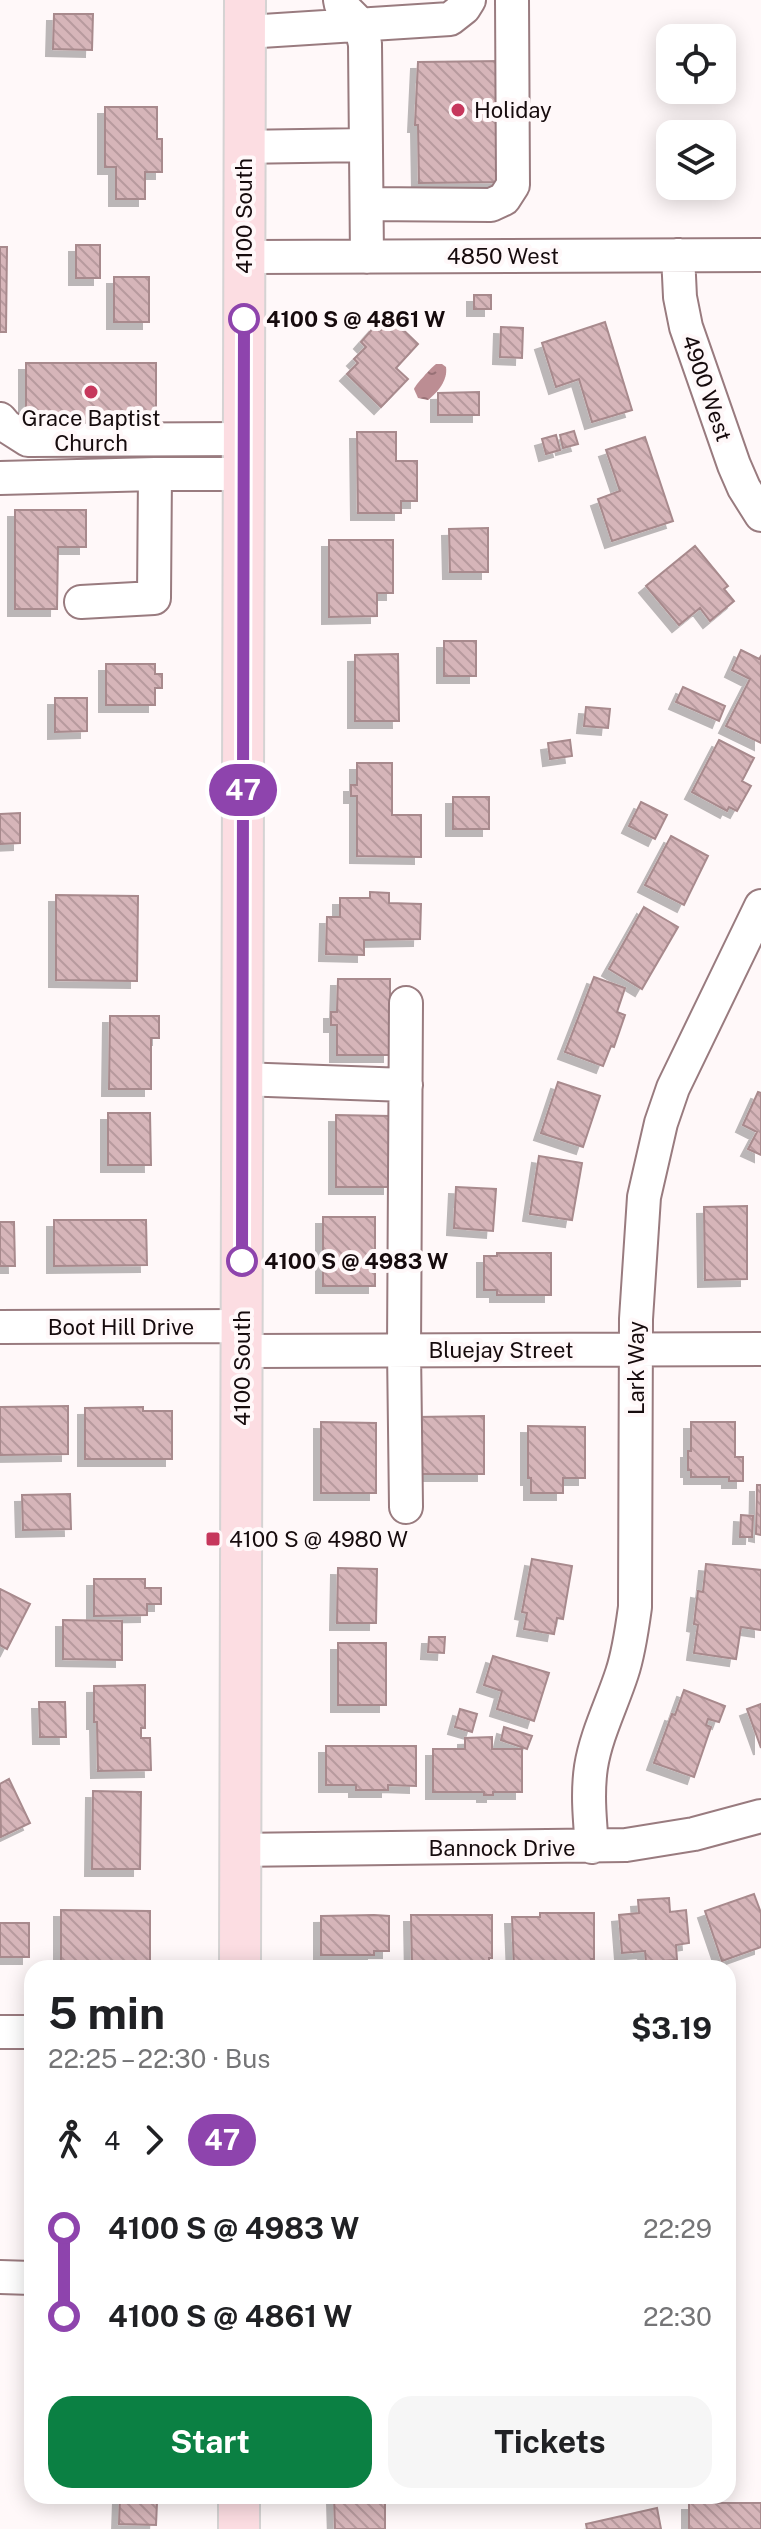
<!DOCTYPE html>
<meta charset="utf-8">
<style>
:root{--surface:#fff;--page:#f6f6f6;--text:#202124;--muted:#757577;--accent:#0b8043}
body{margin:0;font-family:"Public Sans",sans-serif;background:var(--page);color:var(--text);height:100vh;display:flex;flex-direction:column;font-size:30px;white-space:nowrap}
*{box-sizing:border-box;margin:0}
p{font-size:26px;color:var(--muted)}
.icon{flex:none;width:44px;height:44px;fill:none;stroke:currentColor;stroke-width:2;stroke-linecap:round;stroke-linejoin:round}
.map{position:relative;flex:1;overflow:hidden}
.details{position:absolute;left:24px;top:1960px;width:712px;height:544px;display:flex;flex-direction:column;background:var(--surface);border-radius:24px;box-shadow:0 4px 20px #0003}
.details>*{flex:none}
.badge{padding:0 16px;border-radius:26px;font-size:28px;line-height:52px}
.tools{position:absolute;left:656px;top:24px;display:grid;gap:16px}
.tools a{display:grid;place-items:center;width:80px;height:80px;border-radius:16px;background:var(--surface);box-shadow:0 4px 20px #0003;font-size:40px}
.map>.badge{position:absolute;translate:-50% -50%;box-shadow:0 0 0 4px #fff}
.legs{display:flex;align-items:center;gap:12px;height:88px;padding:0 24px;font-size:26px}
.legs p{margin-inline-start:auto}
.head{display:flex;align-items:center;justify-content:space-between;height:136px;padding:0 24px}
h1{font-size:44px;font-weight:700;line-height:60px}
.cta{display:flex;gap:16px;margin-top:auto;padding:16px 24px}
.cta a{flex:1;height:92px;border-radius:24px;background:var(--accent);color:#fff;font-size:32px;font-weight:700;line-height:92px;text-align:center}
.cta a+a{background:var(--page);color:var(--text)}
ul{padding:0 24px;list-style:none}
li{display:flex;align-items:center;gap:28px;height:88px;font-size:30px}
li i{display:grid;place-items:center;width:12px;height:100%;margin:0 10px;background:currentColor}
li i::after{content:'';width:20px;height:20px;margin:-10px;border:6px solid;border-radius:50%;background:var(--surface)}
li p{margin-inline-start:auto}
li:first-child i{background:linear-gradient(#0000 50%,currentColor 0)}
li:last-child i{background:linear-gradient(currentColor 50%,#0000 0)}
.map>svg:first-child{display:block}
.water{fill:url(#water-ripples)}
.building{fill:url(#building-back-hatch);stroke:#a88a8d;stroke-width:2;filter:url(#shadow)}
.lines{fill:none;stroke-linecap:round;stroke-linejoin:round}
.minor-casing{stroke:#997b7f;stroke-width:36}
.major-casing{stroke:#d5d3d3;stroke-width:44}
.minor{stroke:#fff;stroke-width:32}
.major{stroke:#fcdde2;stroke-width:40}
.line-1-casing{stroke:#fff;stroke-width:18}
.line-1{stroke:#8e44ad;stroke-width:12}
.poi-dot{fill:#c6375c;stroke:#fff8f9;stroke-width:3}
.stop-1-dot{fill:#fff;stroke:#8e44ad;stroke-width:4}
.labels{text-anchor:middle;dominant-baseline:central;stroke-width:8;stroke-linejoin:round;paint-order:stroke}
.poi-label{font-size:22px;fill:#160b0d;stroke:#fff8f9;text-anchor:start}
.street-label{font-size:22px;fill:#160b0d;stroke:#fff8f9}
.stop-label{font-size:22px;font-weight:bold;fill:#160b0d;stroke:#fff8f9;text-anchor:start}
</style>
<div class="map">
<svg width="761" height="2529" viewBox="0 0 761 2529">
<defs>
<pattern id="water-ripples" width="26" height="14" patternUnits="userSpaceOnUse" patternTransform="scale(2)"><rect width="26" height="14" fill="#bc8d93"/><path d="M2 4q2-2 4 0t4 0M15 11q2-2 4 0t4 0" fill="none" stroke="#987176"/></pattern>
<pattern id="building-back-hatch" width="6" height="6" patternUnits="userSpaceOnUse" patternTransform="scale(2)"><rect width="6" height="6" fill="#d6b5b9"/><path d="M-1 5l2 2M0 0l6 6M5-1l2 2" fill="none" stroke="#b79a9e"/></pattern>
<filter id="shadow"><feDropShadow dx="-7" dy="7" stdDeviation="0" flood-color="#0004"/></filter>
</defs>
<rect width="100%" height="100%" fill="#fff8f9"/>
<path class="water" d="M436 364H442L446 367C448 380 438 392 428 400L418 398 414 389C415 385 432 367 436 364Z"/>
<path class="building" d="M54 14H93L92 50 53 49Z
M500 61 501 182 419 183 418 125H415L418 62Z
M105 107H157V139H162V172H145V199H116V167H105Z
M76 245H100V278H76Z
M0 247H7L6 332H0Z
M114 277H149V322H114Z
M474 295H491V309H474Z
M392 319 418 344 396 368 408 379 381 407 347 374 358 363 354 359 366 347 361 342 376 325 381 330Z
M605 322 632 410 592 422 579 379 556 387 542 343Z
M501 327 523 328 522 358 500 357Z
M26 363H156V420L26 421Z
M479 392V415H438V393Z
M574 431 578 444 563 448 560 435Z
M357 432H396V461H417V501H401V513H358Z
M556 435 560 450 546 454 542 439Z
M645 437 673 521 612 541 598 499 620 491 606 450Z
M15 510H86V547H58L57 609H15Z
M488 528V572H450L449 529Z
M329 540H393V593H377V616L329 617Z
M695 546 728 586 724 589 734 601 710 621 700 608 679 625 646 586Z
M444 641H476V676H444Z
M741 650 759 659 761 656V743L726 726 750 679 732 670Z
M398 654 399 721H355V655Z
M106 664H155V674H162V688H155V705H106Z
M683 687 725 706 719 721 676 702Z
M55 698H87V731L55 732Z
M586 707 610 709 608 728 584 726Z
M570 740 572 756 550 759 548 743Z
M719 740 754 758 742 781 751 786 737 811 729 807 727 811 692 792Z
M357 763H392V815H421V857L357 856V796H351V785H357Z
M453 797H489V829H453Z
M641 802 667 815 655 839 629 826Z
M20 813V843L0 844V814Z
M671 836 708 856 684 905 645 885Z
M370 892 389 893V903L421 904 420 939 364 940V955L326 954 327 917H340V898H370Z
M56 895 138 896 137 981 56 980Z
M644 907 678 927 642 989 609 969Z
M594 977 625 988 617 1012 625 1015 614 1047 611 1046 603 1066 565 1052Z
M338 979H390V1055H337V1025H331V1012H337Z
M110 1016H159V1038H151V1089H109Z
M558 1082 600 1096 583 1147 541 1133Z
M758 1092 761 1093V1155L748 1149 757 1132 743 1125Z
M108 1113H150L151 1165H108Z
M336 1115 390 1116V1187H336Z
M539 1156 582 1163 572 1220 530 1214Z
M456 1187 496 1189 493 1231 454 1228Z
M747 1206V1279L705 1280 704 1207Z
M323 1217H375V1286H323Z
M54 1220H146L147 1265 54 1266Z
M0 1222H14L15 1266H0Z
M497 1253H551V1295H497V1290H484V1256H497Z
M68 1406V1454L0 1455V1407Z
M143 1407V1411H172V1459H85V1408Z
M484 1416V1474H416V1417Z
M321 1422 376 1423V1493H321Z
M691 1422H735V1457H743V1481H729V1477H691V1470H688V1451H691Z
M528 1426 585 1427V1478H563V1493H531V1478H528Z
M757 1485H761V1535L756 1534Z
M70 1494 71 1529 23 1530 22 1495Z
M741 1515 753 1516 752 1537H740Z
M532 1559 572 1566 563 1619 557 1618 554 1634 524 1629 527 1613 522 1612Z
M706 1564 761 1570V1630L741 1627 736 1659 694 1653 698 1625 694 1624 698 1591 703 1592Z
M338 1568 377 1569 376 1623H337Z
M94 1579H145V1588H161V1604H147V1615L94 1616Z
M0 1589 30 1604 7 1649 0 1645Z
M63 1620 122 1621V1660L63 1659Z
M429 1637H445L444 1653 428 1652Z
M338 1643H386V1705H338Z
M493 1656 549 1673 534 1721 497 1709 502 1691 484 1685Z
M145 1685V1728H141V1738H150L151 1770 98 1771 97 1722H94V1686Z
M684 1690 725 1706 719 1722 708 1719 706 1725 711 1727 694 1777 654 1763 672 1714 675 1715Z
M39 1702H65L66 1737H40Z
M761 1704V1748L747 1709Z
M460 1709 477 1714 472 1732 455 1727Z
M504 1727 532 1736 527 1749 501 1740Z
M492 1737V1749H522V1792H493V1795H484V1792H433V1749H465V1738Z
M326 1746H416V1786L388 1785V1790H356V1785H326Z
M9 1779 30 1823 1 1837 0 1784Z
M93 1791 141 1792 140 1869H92Z
M754 1894 761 1913V1947L722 1961 705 1911Z
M669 1898 670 1912 686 1910 689 1943 676 1945 677 1960 646 1962 645 1951 622 1953 619 1915 639 1913 638 1900Z
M61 1910 150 1911V1963H61Z
M540 1913H594V1959H591V1968H514L512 1917H540Z
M374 1915 389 1916V1951H374V1955H321V1916Z
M411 1915H492V1958H489V1968H412Z
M0 1923H29V1957H0Z
M120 2496H162L161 2503H157L156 2525 119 2524Z
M334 2496H385V2529H335Z
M689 2503H761V2529H689Z
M657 2508 661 2529H587L586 2524Z"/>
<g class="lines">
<g class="minor-casing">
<path id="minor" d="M340 0 341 5 360 24 365 44 367 257
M245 32 450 19 464 8 469 0
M245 147 366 145
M367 204 491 205 504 199 513 185 512 0
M678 255 680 297 686 327 734 465 744 488 761 515
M244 257 761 255
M0 419 6 426 28 440 244 439
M0 478 155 474H244
M81 602 154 598 155 474
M406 1003 404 1350 406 1507
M242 1079 406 1085
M0 1327 242 1326
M242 1351 761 1349
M592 1847C590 1821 587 1794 591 1767 596 1735 612 1704 622 1673 629 1652 632 1629 635 1607L636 1319 644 1197 661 1123 673 1088 761 906
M240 1850 626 1845 694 1834 761 1816
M0 2032H32
M0 2277 32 2278"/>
</g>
<g class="major-casing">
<path id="major" d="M240 1968 245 0
M239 2529V2496"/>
</g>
<use href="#minor" class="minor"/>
<use href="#major" class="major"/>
</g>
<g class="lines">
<g class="line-1-casing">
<path id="line-1" d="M242 1261 244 319"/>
</g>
<use href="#line-1" class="line-1"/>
</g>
<g class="poi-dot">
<circle cx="458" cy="110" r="8"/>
<circle cx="91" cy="392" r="8"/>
<rect x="205" y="1531" width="16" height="16" rx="4"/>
</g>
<g class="stop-1-dot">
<circle cx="244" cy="319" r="14"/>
<circle cx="242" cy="1261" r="14"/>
</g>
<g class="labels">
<g class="poi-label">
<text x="474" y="110">Holiday</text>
<text x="91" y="418" text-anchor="middle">Grace Baptist<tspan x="91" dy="25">Church</tspan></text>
<text x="229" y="1539">4100 S @ 4980 W</text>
</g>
<g class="street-label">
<text transform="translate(244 216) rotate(-90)">4100 South</text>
<text x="503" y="256">4850 West</text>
<text transform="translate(707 388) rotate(71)">4900 West</text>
<text x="121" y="1327">Boot Hill Drive</text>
<text x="501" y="1350">Bluejay Street</text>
<text transform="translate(242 1368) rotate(-90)">4100 South</text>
<text transform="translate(636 1368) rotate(-90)">Lark Way</text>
<text x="502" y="1848">Bannock Drive</text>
</g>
<g class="stop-label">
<text x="266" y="319">4100 S @ 4861 W</text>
<text x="264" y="1261">4100 S @ 4983 W</text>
</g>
</g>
</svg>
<div class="tools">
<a><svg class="icon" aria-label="locate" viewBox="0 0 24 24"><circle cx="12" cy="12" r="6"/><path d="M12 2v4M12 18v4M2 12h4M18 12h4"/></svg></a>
<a><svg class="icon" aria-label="layers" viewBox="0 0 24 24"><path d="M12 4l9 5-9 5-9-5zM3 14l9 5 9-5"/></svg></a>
</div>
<b class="badge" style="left:243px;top:790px;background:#8e44ad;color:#fff">47</b>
<section class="details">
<div class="head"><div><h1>5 min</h1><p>22:25 – 22:30 · Bus</p></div><b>$3.19</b></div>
<div class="legs"><svg class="icon" aria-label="walk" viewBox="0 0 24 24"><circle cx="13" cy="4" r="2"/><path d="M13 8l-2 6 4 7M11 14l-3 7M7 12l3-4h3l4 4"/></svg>4<svg class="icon" aria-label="forward" viewBox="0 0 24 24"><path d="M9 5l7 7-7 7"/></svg><b class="badge" style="background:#8e44ad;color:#fff">47</b></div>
<ul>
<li><i style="color:#8e44ad"></i><b>4100 S @ 4983 W</b><p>22:29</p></li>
<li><i style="color:#8e44ad"></i><b>4100 S @ 4861 W</b><p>22:30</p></li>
</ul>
<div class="cta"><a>Start</a><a>Tickets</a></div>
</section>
</div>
